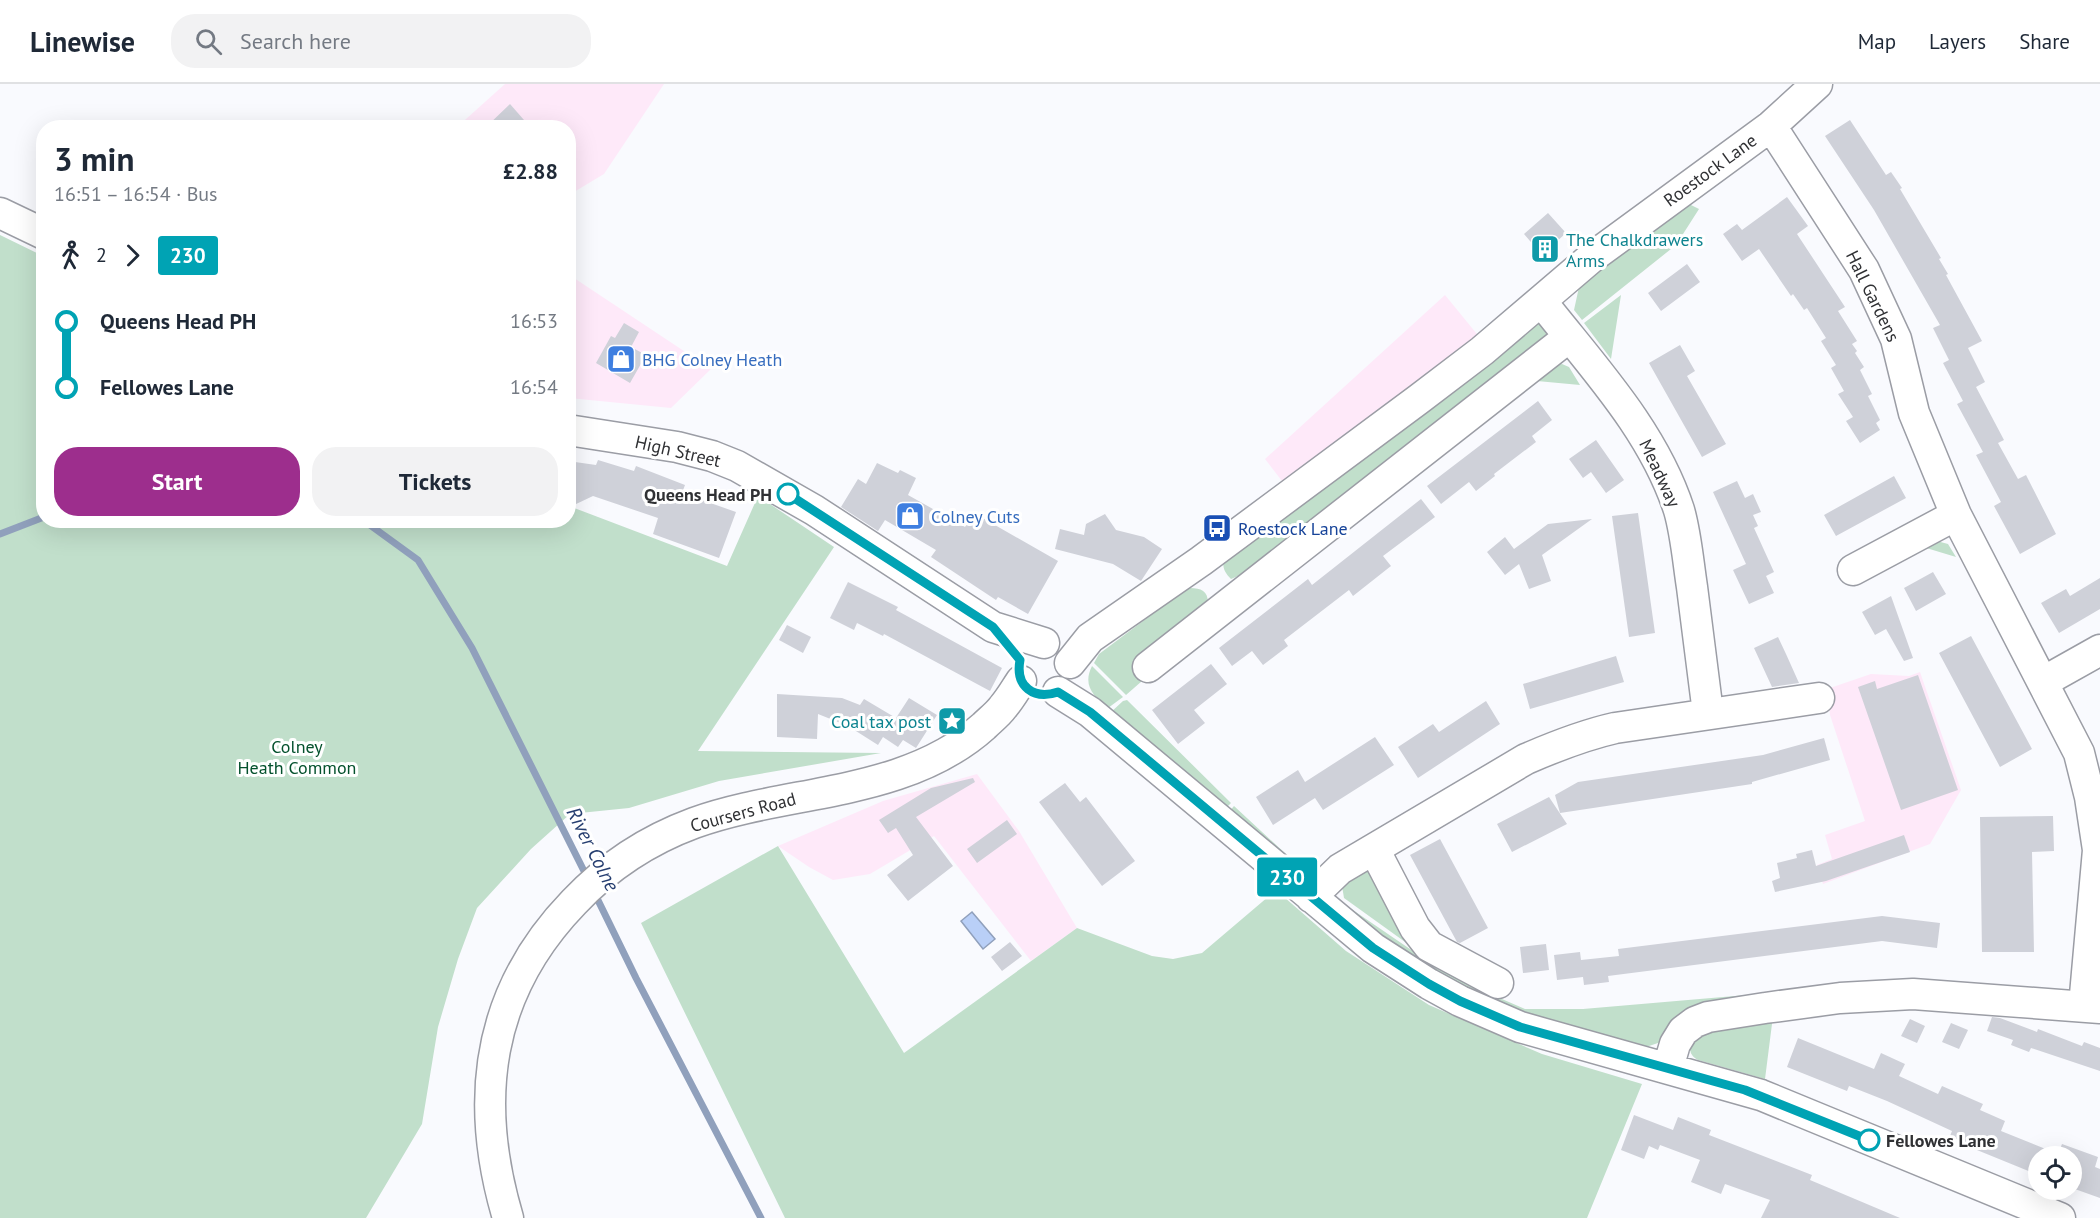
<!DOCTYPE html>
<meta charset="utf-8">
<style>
:root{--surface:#fff;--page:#f2f2f3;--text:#1f2937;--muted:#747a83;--line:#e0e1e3;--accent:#9d2e8d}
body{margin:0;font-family:"PT Sans",sans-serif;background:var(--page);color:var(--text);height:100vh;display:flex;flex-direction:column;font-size:22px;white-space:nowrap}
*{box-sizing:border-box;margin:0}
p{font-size:20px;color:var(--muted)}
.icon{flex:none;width:33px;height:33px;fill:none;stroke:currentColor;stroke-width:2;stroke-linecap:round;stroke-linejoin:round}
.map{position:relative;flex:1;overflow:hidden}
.side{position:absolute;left:36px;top:36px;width:540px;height:408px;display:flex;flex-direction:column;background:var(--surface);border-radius:24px;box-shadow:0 6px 24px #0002}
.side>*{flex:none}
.badge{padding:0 12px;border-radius:4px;font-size:21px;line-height:39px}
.controls{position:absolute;left:2028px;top:1062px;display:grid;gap:12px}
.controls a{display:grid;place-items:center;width:54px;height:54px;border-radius:50%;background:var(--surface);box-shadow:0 6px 24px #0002;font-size:30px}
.map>.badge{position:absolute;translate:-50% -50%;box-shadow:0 0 0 3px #fff}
.legs{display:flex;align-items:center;gap:9px;height:66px;padding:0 18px;font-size:20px}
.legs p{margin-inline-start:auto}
.summary{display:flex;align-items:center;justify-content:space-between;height:102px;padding:0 18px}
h1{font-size:33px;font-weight:700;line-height:45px}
.primary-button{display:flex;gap:12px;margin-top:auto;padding:12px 18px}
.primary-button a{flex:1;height:69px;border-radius:24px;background:var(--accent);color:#fff;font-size:24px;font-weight:700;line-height:69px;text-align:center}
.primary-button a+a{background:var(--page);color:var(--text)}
ul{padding:0 18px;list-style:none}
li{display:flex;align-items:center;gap:21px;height:66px;font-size:22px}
li i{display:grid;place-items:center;width:9px;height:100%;margin:0 8px;background:currentColor}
li i::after{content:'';width:15px;height:15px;margin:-8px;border:4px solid;border-radius:50%;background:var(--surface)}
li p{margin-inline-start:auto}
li:first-child i{background:linear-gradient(#0000 50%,currentColor 0)}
li:last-child i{background:linear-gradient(currentColor 50%,#0000 0)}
header{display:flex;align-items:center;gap:36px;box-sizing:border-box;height:84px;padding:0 30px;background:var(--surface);border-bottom:2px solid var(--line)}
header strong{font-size:28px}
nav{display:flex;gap:33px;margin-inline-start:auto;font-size:21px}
.search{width:420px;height:54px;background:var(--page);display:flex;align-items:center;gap:15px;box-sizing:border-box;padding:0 21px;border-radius:24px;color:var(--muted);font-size:22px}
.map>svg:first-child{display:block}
.industrial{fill:#fee9f9}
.green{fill:#c1dfcb}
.water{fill:#b9cff7;stroke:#90a0bc;stroke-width:1.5}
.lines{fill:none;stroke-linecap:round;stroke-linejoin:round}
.stream{stroke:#90a0bc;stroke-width:7}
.building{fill:#cfd1d9}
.minor-casing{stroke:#9b9da5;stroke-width:33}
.minor{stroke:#fff;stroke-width:30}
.line-1-casing{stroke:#fff;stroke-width:14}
.line-1{stroke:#00a3b4;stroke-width:9}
.stop-1-dot{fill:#fff;stroke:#00a3b4;stroke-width:3}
.labels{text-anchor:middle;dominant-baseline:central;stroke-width:6;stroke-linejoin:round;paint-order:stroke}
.street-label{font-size:18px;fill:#303134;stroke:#fff}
.culture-label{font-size:18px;fill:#0d838f;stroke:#fff;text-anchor:start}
.shop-label{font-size:18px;fill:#366cbe;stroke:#fff;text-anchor:start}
.stop-label{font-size:18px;font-weight:bold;fill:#303134;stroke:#fff;text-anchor:end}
.transit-label{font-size:18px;fill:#164399;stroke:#fff;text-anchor:start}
.park-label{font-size:18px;fill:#04512d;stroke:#fff}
.water-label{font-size:20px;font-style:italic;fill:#263e70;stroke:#fff}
</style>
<header>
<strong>Linewise</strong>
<div class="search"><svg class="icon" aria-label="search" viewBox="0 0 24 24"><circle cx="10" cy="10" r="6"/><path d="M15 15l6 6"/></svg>Search here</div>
<nav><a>Map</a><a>Layers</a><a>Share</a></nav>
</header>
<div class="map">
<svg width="2100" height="1134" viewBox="0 0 2100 1134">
<rect width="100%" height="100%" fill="#f9fafe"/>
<path class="industrial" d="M505 0H664L604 90 569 111 568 44H456Z
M568 190 711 285 671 324 569 314Z
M1445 211 1481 255 1282 397 1265 375Z
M1920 588 1961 706 1930 760 1823 800 1817 781 1832 775 1825 751 1865 737 1830 631 1827 605 1871 590 1909 592Z
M977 690 1019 747 1077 844 1031 877 934 752 870 790 833 796 809 783 778 762 883 717Z"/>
<path class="green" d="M1683 117 1699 125 1676 161 1582 236 1574 226 1581 194Z
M0 151 43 172 44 436H568L569 422 727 482 758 412 834 463 698 667 881 669 719 697 629 724 570 730 531 765 477 824 458 875 438 943 422 1040 366 1134H0Z
M1621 211 1611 275 1584 239Z
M1536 238 1542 239 1549 250 1548 258 1244 496 1238 492 1231 495C1224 488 1222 483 1224 473Z
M1562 280 1569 283 1580 301 1537 297 1538 294 1556 281Z
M1933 456 1948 460 1956 473 1923 463Z
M1190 504C1201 504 1208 507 1208 519L1150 590 1126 611 1094 579 1099 570 1183 507Z
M1092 582 1123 613 1108 624C1094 612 1082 602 1092 582Z
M1127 616 1231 719 1224 726 1110 629 1123 617Z
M1234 722 1301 784 1294 783 1228 729Z
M778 762 904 969 1077 844 1152 872 1173 875 1202 869 1276 806 1346 867 1429 921 1542 970 1642 1000 1587 1134H785L641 839Z
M1364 786 1372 790 1419 868 1344 814 1342 802Z
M1344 820 1429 878 1488 909 1525 925H1583L1758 910 1658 959 1646 963H1633L1542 939 1462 906 1349 830Z
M1773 932 1765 995 1698 976C1684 968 1692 958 1698 948Z"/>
<path class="water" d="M972 828 995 855 983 865 961 837Z"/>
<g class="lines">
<path class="stream" d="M363 436 418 476 472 564 588 795
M0 450 44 433
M594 808 636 894 761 1134"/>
</g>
<path class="building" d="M510 20 531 44H485Z
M1850 36 1886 91 1891 88 1902 104 1900 105 1941 174 1939 175 1948 190 1946 191 1982 257 1968 264 1985 298 1976 303 2004 356 1998 359 2018 395 2026 391 2056 450 2020 470 1994 422 2001 418 1976 371 1983 368 1957 320 1963 317 1943 279 1949 276 1933 244 1940 241 1874 126 1825 52Z
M1787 113 1808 142 1797 150 1845 223 1838 227 1857 257 1852 260 1857 267 1855 269 1864 283 1860 286 1872 310 1868 312 1880 336 1876 339 1880 346 1860 359 1846 337 1853 333 1838 310 1844 307 1831 284 1836 281 1821 257 1826 254 1807 224 1804 226 1793 210 1791 212 1759 165 1742 177 1723 150 1737 140 1742 146Z
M1548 129 1566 149 1542 171 1524 150Z
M1687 180 1700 198 1661 227 1648 209Z
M624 239 639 248 631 263 646 271 630 299 596 279 611 252 615 254Z
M1680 261 1695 287 1687 292 1726 360 1702 373 1649 279Z
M1538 317 1552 336 1532 352 1536 358 1494 390 1495 392 1476 407 1469 398 1441 420 1427 402Z
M1596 356 1624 396 1606 409 1591 388 1583 394 1569 375Z
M598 376 634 387 636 382 685 401 682 409 736 428 719 474 653 450 658 434 593 412 574 421 568 411V377L596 381Z
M877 379 898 389 900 386 916 394 908 411 965 443 974 429 1058 477 1028 530 998 513 996 516 931 473 936 466 885 436 878 447 841 423 858 395 866 400Z
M1894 392 1906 414 1836 452 1824 431Z
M1737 397 1745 414 1753 410 1761 428 1753 431 1758 442 1754 444 1774 488 1766 492 1774 509 1749 520 1733 486 1746 480 1713 408Z
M1421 415 1435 433 1383 472 1391 482 1353 512 1349 506 1284 556 1288 562 1263 581 1252 567 1232 582 1219 564 1308 495 1312 501Z
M1638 429 1655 549 1629 553 1612 432Z
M1105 430 1116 446 1144 453 1162 465 1141 497 1113 480 1055 465 1060 445 1084 451 1086 440Z
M1592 435 1542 471 1551 497 1529 505 1519 480 1505 491 1487 468 1505 453 1514 465 1548 440Z
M1933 488 1946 510 1916 527 1904 504Z
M2100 494V525L2059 549 2041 519 2066 505 2070 512Z
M848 498 898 523 896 526 1002 584 990 607 884 550 883 552 857 539 854 546 830 534Z
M1891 512 1913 574 1904 577 1886 545 1875 551 1862 528Z
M787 541 811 553 803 569 779 556Z
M1971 552 2032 665 2000 683 1939 569Z
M1778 553 1786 570 1799 599 1772 603 1754 564Z
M1616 572 1624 598 1530 625 1523 600Z
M1211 580 1227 600 1194 626 1205 639 1178 660 1152 626Z
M1918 591 1958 706 1901 726 1858 603 1875 597 1877 605Z
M777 610 842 614 860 621 864 615 896 634 909 614 937 631 916 664 903 656 898 663 883 653 878 661 848 642 818 630 817 655 777 653Z
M1486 617 1500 640 1418 694 1398 663 1433 640 1439 648Z
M1375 653 1394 681 1323 726 1315 714 1273 741 1256 713 1298 686 1305 698Z
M1824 654 1830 676 1752 698V700L1560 729 1555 711 1578 698 1763 671Z
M973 694 975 698 916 733 953 782 908 817 887 791 913 771 896 744 888 749 879 736 931 704Z
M1065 699 1080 718 1086 713 1135 777 1102 802 1039 718Z
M1549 713 1567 740 1512 768 1497 740Z
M2053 732 2054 767 2032 768 2034 868H1982L1980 733Z
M1007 736 1017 750 977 779 967 765Z
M1904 751 1910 768 1826 797 1775 808 1772 797 1780 794 1777 779 1797 774 1796 770 1812 766 1816 782Z
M1440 755 1488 844 1460 859 1457 858 1410 771Z
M1882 832 1940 839 1937 864 1882 857 1608 892 1609 898 1584 901 1583 893 1557 896 1554 871 1580 868 1581 876 1619 872 1618 865Z
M1010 858 1022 872 1002 887 991 873Z
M1546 860 1549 886 1523 889 1520 863Z
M1992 933 2000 934 2037 948 2038 945 2082 962 2084 958 2100 964V987L2031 964 2029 968 2011 961 2013 956 1987 947Z
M1910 935 1925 942 1917 959 1901 952Z
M1951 939 1968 946 1959 965 1942 958Z
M1798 954 1874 985 1881 969 1905 980 1899 992 1938 1010 1942 1002 1983 1020 1980 1026 2005 1037 2001 1047 2058 1070 2062 1060 2098 1073 2095 1083 2100 1085V1114L2072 1104V1072H2038V1091L1972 1064V1062L1950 1052 1952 1047 1887 1017 1849 1002 1847 1007 1787 983Z
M1634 1031 1673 1046 1678 1033 1711 1046 1709 1051 1812 1091 1810 1096 1900 1134H1761L1770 1116 1725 1100 1721 1110 1691 1098 1700 1076 1660 1061 1658 1066 1649 1062 1644 1075 1621 1066Z"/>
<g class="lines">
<g class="minor-casing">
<path id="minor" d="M1771 42 1864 186 1896 255 1914 329 1956 431 2079 669 2090 713 2098 766 2084 922
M0 129 44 150
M1541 217C1592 282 1653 346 1679 426 1686 450 1688 477 1692 503 1697 545 1703 587 1708 629
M568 346 677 363 712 372 737 382 814 426 993 543 1044 559
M1853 486 1956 431
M1070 579 1090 554 1201 477 1419 315 1482 267 1591 174 1771 42 1817 0
M1148 583 1569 253
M2043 598 2100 566
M1058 608 1090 628 1373 864 1429 900 1460 917 1520 943 1761 1011 2060 1134
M1374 765 1415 844 1429 862 1498 899
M1311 813 1340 785 1526 675C1556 662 1584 651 1615 644L1819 614
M1668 984 1675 960 1683 947 1695 938 1708 933 1765 924 1840 914 1913 910 2100 924
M508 1134C473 1016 486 909 574 818 607 783 648 756 694 739 788 705 905 713 984 642 990 636 998 630 1003 623 1010 615 1015 606 1021 597"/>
</g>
<use href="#minor" class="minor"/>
</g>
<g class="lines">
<g class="line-1-casing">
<path id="line-1" d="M788 410 993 543 1020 576C1015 603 1034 616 1058 608L1090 628 1373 864 1429 900 1460 917 1520 943 1745 1006 1869 1056"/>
</g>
<use href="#line-1" class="line-1"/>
</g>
<defs>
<g id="building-square" transform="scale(1.5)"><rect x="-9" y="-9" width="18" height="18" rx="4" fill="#0f9aa8" stroke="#fff"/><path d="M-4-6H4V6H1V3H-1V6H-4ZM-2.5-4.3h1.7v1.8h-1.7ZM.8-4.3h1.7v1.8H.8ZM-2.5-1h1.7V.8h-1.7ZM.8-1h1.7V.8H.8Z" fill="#fff"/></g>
<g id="shop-square" transform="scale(1.5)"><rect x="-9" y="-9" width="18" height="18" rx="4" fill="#3f7fe0" stroke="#fff"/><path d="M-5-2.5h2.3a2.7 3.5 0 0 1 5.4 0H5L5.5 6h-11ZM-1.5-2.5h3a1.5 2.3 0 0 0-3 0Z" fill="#fff"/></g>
<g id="bus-square" transform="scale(1.5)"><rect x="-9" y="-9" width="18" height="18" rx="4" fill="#1a4fb4" stroke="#fff"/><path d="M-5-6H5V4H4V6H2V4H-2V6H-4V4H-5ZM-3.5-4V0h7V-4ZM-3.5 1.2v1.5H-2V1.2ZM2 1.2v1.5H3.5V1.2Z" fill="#fff"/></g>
<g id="sight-square" transform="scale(1.5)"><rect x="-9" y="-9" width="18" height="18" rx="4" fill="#0f9aa8" stroke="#fff"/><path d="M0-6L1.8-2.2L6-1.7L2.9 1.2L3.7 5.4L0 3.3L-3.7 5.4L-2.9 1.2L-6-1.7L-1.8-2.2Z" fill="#fff"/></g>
</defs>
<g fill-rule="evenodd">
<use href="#building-square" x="1545" y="165"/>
<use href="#shop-square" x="621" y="275"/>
<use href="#shop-square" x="910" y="432"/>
<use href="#bus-square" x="1217" y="444"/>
<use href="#sight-square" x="952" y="637"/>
</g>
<g class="stop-1-dot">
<circle cx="788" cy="410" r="10"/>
<circle cx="1869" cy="1056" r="10"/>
</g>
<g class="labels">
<g class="street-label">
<text transform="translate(1710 86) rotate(-36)">Roestock Lane</text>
<text transform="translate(1873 212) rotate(64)">Hall Gardens</text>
<text transform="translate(678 367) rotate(13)">High Street</text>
<text transform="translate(1660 389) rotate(65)">Meadway</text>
<text transform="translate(743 728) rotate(-15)">Coursers Road</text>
</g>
<g class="culture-label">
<text x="1566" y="155">The Chalkdrawers<tspan x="1566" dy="21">Arms</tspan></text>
<text x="931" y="637" text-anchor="end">Coal tax post</text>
</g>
<g class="shop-label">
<text x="642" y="275">BHG Colney Heath</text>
<text x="931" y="432">Colney Cuts</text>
</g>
<g class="stop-label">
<text x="772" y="410">Queens Head PH</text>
<text x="1886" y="1056" text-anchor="start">Fellowes Lane</text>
</g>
<g class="transit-label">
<text x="1238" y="444">Roestock Lane</text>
</g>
<g class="park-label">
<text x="297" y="662">Colney<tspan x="297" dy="21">Heath Common</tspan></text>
</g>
<g class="water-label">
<text transform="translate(593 765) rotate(63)">River Colne</text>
</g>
</g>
</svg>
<div class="controls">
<a><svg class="icon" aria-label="locate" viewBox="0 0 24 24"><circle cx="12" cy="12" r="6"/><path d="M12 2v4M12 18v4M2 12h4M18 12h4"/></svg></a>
</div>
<b class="badge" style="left:1287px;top:793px;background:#00a3b4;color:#fff">230</b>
<section class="side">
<div class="summary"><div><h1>3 min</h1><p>16:51 – 16:54 · Bus</p></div><b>£2.88</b></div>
<div class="legs"><svg class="icon" aria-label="walk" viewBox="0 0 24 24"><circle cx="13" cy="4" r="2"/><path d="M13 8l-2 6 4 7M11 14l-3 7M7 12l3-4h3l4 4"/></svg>2<svg class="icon" aria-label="forward" viewBox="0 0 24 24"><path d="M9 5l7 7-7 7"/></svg><b class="badge" style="background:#00a3b4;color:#fff">230</b></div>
<ul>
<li><i style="color:#00a3b4"></i><b>Queens Head PH</b><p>16:53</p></li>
<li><i style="color:#00a3b4"></i><b>Fellowes Lane</b><p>16:54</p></li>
</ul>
<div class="primary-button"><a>Start</a><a>Tickets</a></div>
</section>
</div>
